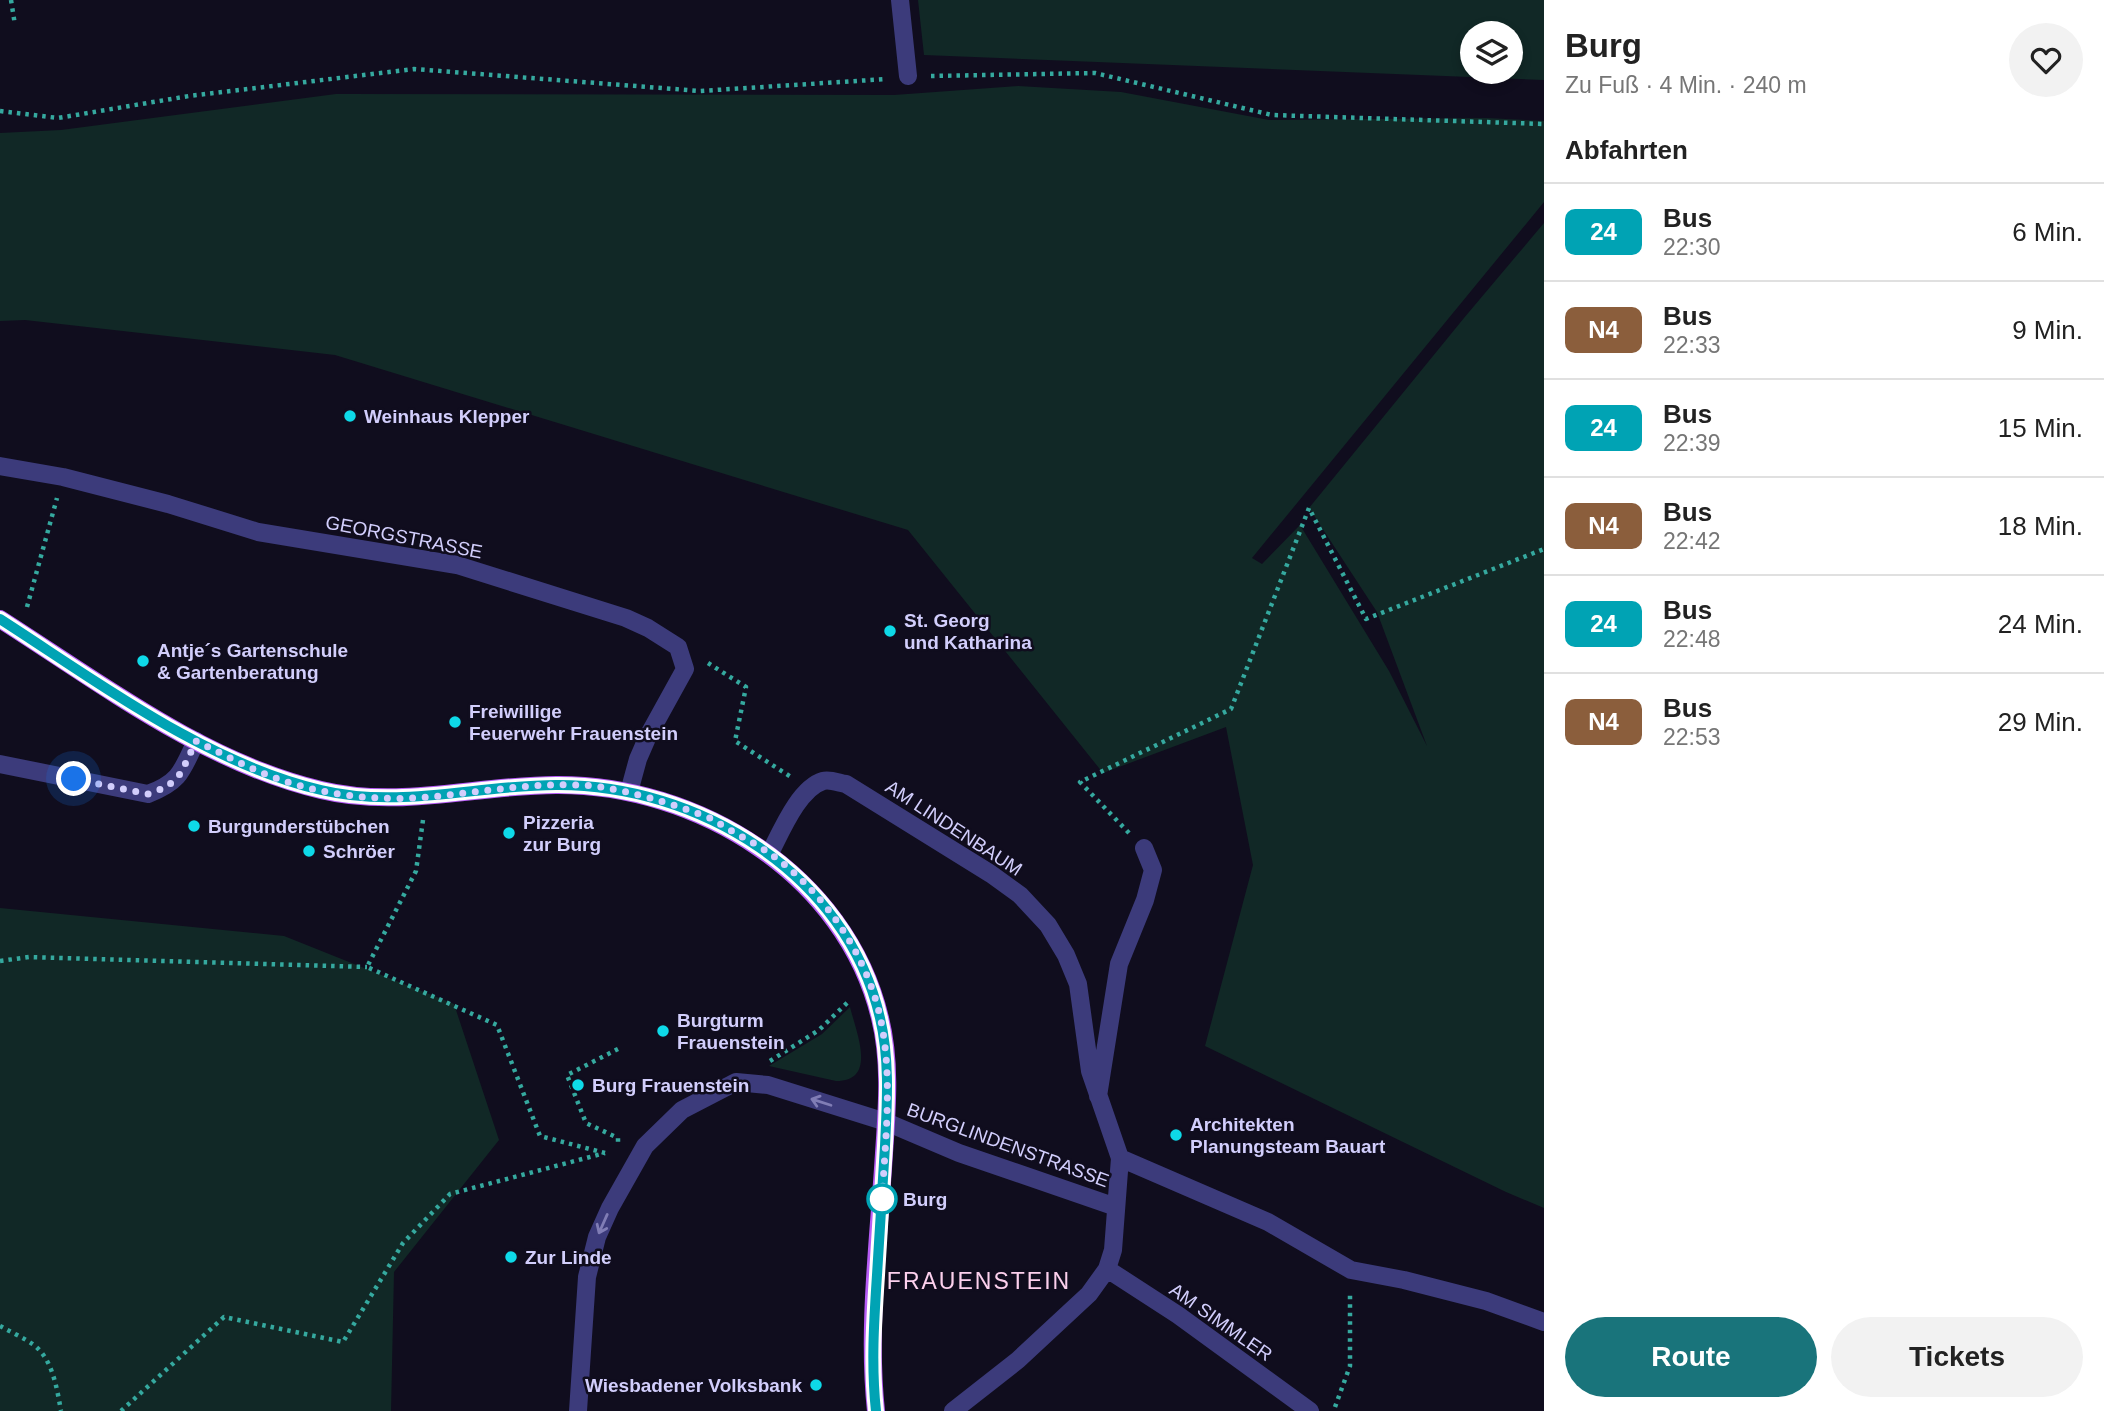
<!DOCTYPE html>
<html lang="de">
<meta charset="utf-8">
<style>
:root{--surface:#fff;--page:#f2f2f2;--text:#222;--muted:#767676;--line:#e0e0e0;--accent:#19747b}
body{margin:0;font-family:Helvetica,sans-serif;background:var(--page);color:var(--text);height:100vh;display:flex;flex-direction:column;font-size:26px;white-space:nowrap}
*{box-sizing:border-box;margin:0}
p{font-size:23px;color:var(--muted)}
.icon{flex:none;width:38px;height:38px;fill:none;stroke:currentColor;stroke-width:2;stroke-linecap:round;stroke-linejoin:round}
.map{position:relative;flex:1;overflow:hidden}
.panel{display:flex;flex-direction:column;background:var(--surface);width:560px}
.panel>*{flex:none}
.badge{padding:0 14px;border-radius:10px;font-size:24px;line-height:46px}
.tools{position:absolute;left:1460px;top:21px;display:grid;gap:14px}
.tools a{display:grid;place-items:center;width:63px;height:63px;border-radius:50%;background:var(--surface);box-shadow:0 4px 10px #0003;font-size:35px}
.you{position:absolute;width:35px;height:35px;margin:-18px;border:5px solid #fff;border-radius:50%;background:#1a73e8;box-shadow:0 0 0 10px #1a73e833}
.map>.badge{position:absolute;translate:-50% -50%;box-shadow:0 0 0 4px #fff}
h2{padding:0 21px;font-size:26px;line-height:63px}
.round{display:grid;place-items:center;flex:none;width:74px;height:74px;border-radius:37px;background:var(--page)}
.head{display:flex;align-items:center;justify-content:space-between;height:119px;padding:0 21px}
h1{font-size:33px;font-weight:700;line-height:52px}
.cta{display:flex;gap:14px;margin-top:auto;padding:14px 21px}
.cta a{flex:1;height:80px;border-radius:42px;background:var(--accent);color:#fff;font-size:28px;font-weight:700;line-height:80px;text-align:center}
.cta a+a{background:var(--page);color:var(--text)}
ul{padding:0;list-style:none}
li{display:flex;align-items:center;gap:21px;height:98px;padding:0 21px;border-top:2px solid var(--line)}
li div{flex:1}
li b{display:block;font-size:26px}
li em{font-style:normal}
li .badge{min-width:77px;font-weight:700;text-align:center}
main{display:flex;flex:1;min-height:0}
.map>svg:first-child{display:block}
.green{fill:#112826;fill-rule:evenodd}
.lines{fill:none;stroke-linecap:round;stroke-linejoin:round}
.path{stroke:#35a99f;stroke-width:4.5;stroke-dasharray:3.5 5;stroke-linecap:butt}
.minor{stroke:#3c3b7b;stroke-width:18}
.major{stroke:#b75cf5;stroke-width:18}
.oneway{stroke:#807db5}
.line-casing{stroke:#fff;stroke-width:16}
.line{stroke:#00a3b4;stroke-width:10}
.walk{stroke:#d2cefc;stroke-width:7;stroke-dasharray:0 12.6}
.poi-dot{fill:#0ed9e8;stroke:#100d1e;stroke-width:2.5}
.stop-dot{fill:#fff;stroke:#00a3b4;stroke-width:3.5}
.labels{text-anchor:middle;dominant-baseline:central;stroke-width:5;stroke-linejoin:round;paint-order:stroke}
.poi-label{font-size:19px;font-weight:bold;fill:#d2cefc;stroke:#100d1e;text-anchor:start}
.street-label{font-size:19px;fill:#d2cefc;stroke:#100d1e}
.stop-label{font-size:19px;font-weight:bold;fill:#d2cefc;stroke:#100d1e;text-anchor:start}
.quarter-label{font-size:23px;letter-spacing:2px;fill:#fcd0ed;stroke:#100d1e}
</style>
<main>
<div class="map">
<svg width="1544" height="1411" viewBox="0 0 1544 1411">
<rect width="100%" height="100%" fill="#100d1e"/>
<path class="green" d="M918 0H1544V80L924 55ZM1472 33H1510V72H1472Z
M1018 86 1121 92 1269 120 1486 118 1544 121V202L1252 558 1262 564 1300 525 1389 671 1427 746 1377 612 1309 508 1464 318 1544 223V1208L1506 1192 1205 1046 1253 865 1226 727 1103 773 908 530 335 355 25 320 0 321V133L61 130 336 94 894 95Z
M0 908 284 936 454 1004 499 1140 394 1272 391 1411H0Z
M850 1007C856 1032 878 1081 836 1081L769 1066 822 1034Z"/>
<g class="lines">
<path class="path" d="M11 0 15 25
M931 76 1095 73 1272 115 1544 124
M0 111 58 118 189 96 414 69 700 91 887 79
M27 607 57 498
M708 663 746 687 735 741 791 777
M423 820 416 871 367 967 497 1025 540 1136 605 1153
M1129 833 1080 782 1231 709 1309 508 1366 619 1544 549
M0 961 29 957 367 967
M618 1049 567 1075 586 1123 618 1138V1144
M770 1061 819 1030 849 1001
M0 1326C11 1332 24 1338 34 1345 53 1360 57 1389 61 1411
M1335 1407 1350 1366V1292
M121 1411 224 1317 343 1342 403 1243 450 1194 605 1153"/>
<path class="minor" d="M900 0 908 76
M0 466 63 477 168 504 258 532 457 565 626 618 648 628 678 647 685 669 648 736 638 759 629 792
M0 764 148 794C180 782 182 771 196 741
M770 853C781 832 799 788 823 781 830 779 839 783 846 784L991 874 1020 895 1048 925 1066 955 1078 984 1090 1071 1120 1158 1113 1250 1107 1269 1089 1294 1018 1360 953 1411
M1098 1096 1119 964 1145 900 1153 870 1144 848
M1120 1158 1268 1222 1351 1270 1404 1280 1486 1301 1544 1322
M1107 1269 1178 1315 1310 1411
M578 1411 587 1277 597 1237 610 1208 645 1146 682 1110 736 1082 768 1085 886 1122 959 1153 1116 1207"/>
<path class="major" d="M0 619C99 682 205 763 321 790 399 809 477 785 556 785 698 784 846 875 880 1018 891 1062 887 1109 884 1153 879 1237 867 1328 876 1411"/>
</g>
<defs><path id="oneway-shaft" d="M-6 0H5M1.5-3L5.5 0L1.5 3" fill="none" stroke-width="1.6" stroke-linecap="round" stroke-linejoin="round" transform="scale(1.75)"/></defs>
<g class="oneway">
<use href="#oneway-shaft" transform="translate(821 1102) rotate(-162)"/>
<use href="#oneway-shaft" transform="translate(603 1224) rotate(114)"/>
</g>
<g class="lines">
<g class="line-casing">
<path id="line" d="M0 619C98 682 206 763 321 790 400 809 477 785 556 785 698 784 847 874 880 1018 890 1060 887 1104 885 1146 882 1189 880 1232 877 1275 874 1321 871 1365 876 1411"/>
</g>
<use href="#line" class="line"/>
<path class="walk" d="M74 779 148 794 167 787 181 773 196 741C217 751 237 762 258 771 311 794 372 802 429 797 484 792 538 781 593 786 612 788 631 793 650 798 670 804 690 810 710 818 719 823 728 829 737 834 748 840 759 846 769 853 824 891 868 956 881 1021 893 1080 885 1142 882 1201V1199"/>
</g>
<g class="poi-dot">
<circle cx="350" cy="416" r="7"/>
<circle cx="890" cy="631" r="7"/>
<circle cx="143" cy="661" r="7"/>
<circle cx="455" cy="722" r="7"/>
<circle cx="194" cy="826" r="7"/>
<circle cx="509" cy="833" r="7"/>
<circle cx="309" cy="851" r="7"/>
<circle cx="663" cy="1031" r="7"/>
<circle cx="578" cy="1085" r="7"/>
<circle cx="1176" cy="1135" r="7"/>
<circle cx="511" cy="1257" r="7"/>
<circle cx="816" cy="1385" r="7"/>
</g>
<circle class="stop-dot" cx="882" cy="1199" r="14"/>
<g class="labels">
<g class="poi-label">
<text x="364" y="416">Weinhaus Klepper</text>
<text x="904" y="620">St. Georg<tspan x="904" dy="22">und Katharina</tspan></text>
<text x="157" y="650">Antje´s Gartenschule<tspan x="157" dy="22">&amp; Gartenberatung</tspan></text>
<text x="469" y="711">Freiwillige<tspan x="469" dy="22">Feuerwehr Frauenstein</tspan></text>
<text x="523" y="822">Pizzeria<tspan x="523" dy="22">zur Burg</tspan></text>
<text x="208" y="826">Burgunderstübchen</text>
<text x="323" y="851">Schröer</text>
<text x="677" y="1020">Burgturm<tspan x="677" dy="22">Frauenstein</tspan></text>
<text x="592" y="1085">Burg Frauenstein</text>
<text x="1190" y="1124">Architekten<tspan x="1190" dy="22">Planungsteam Bauart</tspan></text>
<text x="525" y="1257">Zur Linde</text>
<text x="802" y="1385" text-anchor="end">Wiesbadener Volksbank</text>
</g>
<g class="street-label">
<text transform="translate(404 537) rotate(11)">GEORGSTRASSE</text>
<text transform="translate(954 828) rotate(33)">AM LINDENBAUM</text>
<text transform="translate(1008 1145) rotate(20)">BURGLINDENSTRASSE</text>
<text transform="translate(1221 1322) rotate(35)">AM SIMMLER</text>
</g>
<g class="stop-label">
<text x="903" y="1199">Burg</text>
</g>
<g class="quarter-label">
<text x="979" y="1281">FRAUENSTEIN</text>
</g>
</g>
</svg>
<div class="tools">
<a><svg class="icon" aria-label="layers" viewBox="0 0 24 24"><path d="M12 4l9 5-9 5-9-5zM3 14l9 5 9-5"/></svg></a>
</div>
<div class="you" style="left:74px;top:779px"></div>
</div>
<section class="panel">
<div class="head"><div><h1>Burg</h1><p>Zu Fuß · 4 Min. · 240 m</p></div><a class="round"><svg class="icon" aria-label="heart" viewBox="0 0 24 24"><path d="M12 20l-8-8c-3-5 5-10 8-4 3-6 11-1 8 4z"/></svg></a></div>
<h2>Abfahrten</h2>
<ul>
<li><span class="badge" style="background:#00a3b4;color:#fff">24</span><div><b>Bus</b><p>22:30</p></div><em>6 Min.</em></li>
<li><span class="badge" style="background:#8b5e3c;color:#fff">N4</span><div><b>Bus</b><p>22:33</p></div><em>9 Min.</em></li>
<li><span class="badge" style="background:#00a3b4;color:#fff">24</span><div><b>Bus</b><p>22:39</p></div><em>15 Min.</em></li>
<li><span class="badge" style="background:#8b5e3c;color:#fff">N4</span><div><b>Bus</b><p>22:42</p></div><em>18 Min.</em></li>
<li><span class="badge" style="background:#00a3b4;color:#fff">24</span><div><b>Bus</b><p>22:48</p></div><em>24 Min.</em></li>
<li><span class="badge" style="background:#8b5e3c;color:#fff">N4</span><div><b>Bus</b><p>22:53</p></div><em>29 Min.</em></li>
</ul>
<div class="cta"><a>Route</a><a>Tickets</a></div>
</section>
</main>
